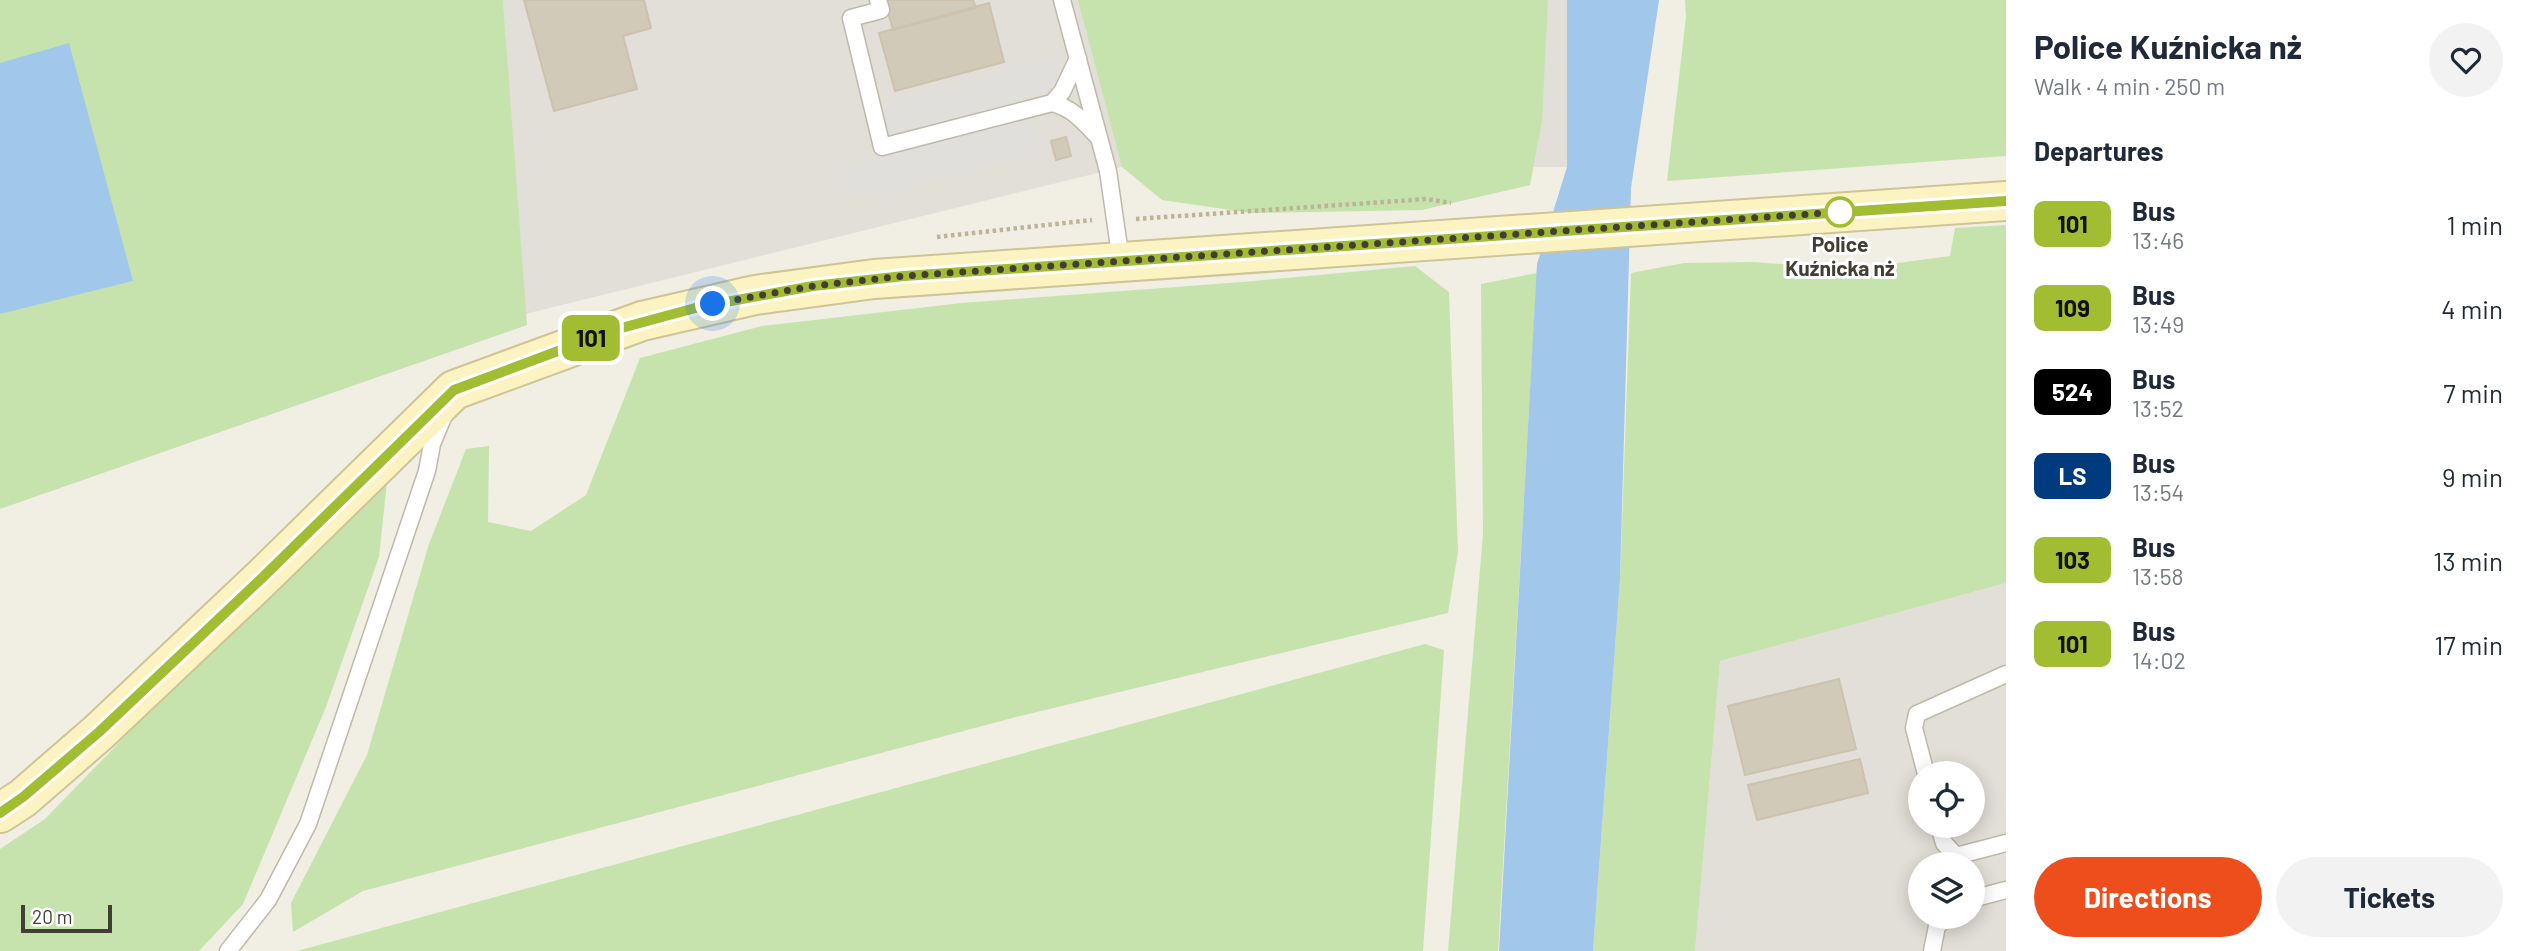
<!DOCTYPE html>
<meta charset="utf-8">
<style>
:root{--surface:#fff;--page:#f2f2f3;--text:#1f2937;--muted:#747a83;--accent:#ee4e1c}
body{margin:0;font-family:Barlow,sans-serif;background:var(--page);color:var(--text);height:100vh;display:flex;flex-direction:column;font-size:26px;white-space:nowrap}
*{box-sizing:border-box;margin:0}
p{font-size:23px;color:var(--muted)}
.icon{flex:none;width:38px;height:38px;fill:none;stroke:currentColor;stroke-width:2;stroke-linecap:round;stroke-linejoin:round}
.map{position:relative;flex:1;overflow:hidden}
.side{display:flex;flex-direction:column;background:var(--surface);width:525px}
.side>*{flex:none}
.badge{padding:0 14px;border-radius:10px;font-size:24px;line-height:46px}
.fabs{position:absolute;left:1908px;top:761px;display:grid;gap:14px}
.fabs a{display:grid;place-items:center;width:77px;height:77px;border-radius:50%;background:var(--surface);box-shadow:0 4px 18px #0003;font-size:35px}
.scale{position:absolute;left:21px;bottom:18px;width:91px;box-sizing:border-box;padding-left:7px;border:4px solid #423e34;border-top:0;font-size:19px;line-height:24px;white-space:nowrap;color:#423e34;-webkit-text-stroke:5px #fff;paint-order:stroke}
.you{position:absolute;width:35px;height:35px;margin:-18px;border:5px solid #fff;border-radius:50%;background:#1a73e8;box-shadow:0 0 0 10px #1a73e833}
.map>.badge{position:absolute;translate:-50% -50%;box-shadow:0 0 0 4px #fff}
h2{padding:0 28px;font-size:26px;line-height:63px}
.round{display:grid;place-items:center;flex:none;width:74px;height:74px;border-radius:37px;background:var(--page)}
.headline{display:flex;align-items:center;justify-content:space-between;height:119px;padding:0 28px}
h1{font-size:33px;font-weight:700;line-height:52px}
.primary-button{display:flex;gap:14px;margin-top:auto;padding:14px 28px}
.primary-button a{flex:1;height:80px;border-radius:42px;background:var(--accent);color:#fff;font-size:28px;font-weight:700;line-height:80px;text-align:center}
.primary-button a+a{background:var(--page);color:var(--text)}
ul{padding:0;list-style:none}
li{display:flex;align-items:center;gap:21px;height:84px;padding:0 28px}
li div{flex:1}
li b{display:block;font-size:26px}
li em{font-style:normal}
li .badge{min-width:77px;font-weight:700;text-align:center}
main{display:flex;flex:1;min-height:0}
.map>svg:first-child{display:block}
.industrial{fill:#e2dfd8;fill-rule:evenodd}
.green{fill:#c6e3ad}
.parking{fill:#e1dfdc}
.water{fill:#a1c7eb}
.building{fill:#d1cab9;stroke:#ccc2ad;stroke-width:2}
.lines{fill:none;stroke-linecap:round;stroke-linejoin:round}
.service-casing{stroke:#beb9aa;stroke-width:19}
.secondary-casing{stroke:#cfc495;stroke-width:42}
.path{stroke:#bcb399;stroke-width:4.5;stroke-dasharray:3.5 3.5;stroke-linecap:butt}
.service{stroke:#fff;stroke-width:16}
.secondary{stroke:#fbf3c2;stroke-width:38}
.line-casing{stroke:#fff;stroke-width:16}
.line{stroke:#a2bd31;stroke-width:10}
.walk{stroke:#423e34;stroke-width:7;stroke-dasharray:0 12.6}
.stop-dot{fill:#fff;stroke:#a2bd31;stroke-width:3.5}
.labels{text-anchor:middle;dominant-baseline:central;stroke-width:6;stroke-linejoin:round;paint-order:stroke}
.stop-label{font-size:21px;font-weight:bold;fill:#423e34;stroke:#fff}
</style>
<main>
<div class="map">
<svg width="2006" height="951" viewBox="0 0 2006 951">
<rect width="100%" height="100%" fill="#f1eee3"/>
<path class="industrial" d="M503 0H1567V167H1122L525 314Z
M2006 583V951H1695L1720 661ZM1920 774H1972V826H1920ZM1920 864H1972V917H1920Z"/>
<path class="green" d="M0 0H503L527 325 0 509Z
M1078 0H1548L1542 121 1530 185 1422 210 1251 213 1162 200 1122 167Z
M1685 0H2006V156L1667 181 1686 17Z
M2006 225V583L1720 661 1695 951H1593L1620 579 1631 273 1684 263 1752 262 1853 269 1950 256 1955 228Z
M1415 266 1449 292 1458 552 1448 613 1016 717 363 891 293 932 291 903 367 755 429 544 466 449 489 446 488 522 531 531 586 495 640 358 762 326 962 303 1242 282Z
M1537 273 1498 951H1448L1483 534 1481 284Z
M388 472 379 557 326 707 243 904 199 951H0V849L45 819 269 588Z
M1425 644 1444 650 1423 951H297Z"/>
<path class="parking" d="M1059 57 1062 84 1027 96 1039 153 851 201 841 168 884 155 872 106Z"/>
<path class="water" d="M1567 0H1659L1631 188 1620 579 1593 951H1499L1537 264 1567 167Z
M69 43 133 281 0 314V63Z"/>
<path class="building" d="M524 0H644L651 28 623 36 637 89 554 111Z
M885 0H973L976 8 893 30Z
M989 3 1004 62 895 91 879 33Z
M1066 137 1071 156 1056 160 1051 141Z
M1839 679 1856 749 1745 775 1728 706Z
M1860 759 1868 793 1757 820 1748 785Z"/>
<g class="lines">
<g class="service-casing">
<path id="service" d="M878 0 881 10 851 18 882 147 1052 103C1073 108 1085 123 1099 138
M1062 0 1108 171 1121 261
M1052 103 1062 92 1078 58
M1926 774 1914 728 1917 714 2006 674
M1939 826 1944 843 1956 856 2006 843
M1972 899 2006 890
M228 951 268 900 308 824 427 471 432 444 444 415
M1932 951 1937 926 1947 917"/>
</g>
<g class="secondary-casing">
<path id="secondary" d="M0 813 23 798 99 732 263 577 454 390 642 321 755 295 874 279 2006 201"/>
</g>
<path class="path" d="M1136 219 1427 199 1451 203
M937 237 1092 220"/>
<use href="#service" class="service"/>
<use href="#secondary" class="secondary"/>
</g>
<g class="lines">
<g class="line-casing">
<path id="line" d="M0 813 23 797 99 732 263 577 454 390 614 330 699 307 813 286 904 276 2006 201"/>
</g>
<use href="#line" class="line"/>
<path class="walk" d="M713 304 813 286 904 276 1840 212"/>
</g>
<circle class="stop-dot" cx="1840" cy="212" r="14"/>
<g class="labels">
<g class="stop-label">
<text x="1840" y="243">Police<tspan x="1840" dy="24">Kuźnicka nż</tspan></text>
</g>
</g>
</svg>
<div class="fabs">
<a><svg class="icon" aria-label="locate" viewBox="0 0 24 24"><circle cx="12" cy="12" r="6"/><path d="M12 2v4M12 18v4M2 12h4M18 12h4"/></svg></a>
<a><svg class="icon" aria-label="layers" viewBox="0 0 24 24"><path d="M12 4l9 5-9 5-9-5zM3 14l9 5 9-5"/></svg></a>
</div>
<div class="scale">20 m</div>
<div class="you" style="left:713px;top:304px"></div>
<b class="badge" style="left:591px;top:338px;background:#a2bd31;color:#111">101</b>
</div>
<section class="side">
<div class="headline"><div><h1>Police Kuźnicka nż</h1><p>Walk · 4 min · 250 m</p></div><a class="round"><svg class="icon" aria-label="heart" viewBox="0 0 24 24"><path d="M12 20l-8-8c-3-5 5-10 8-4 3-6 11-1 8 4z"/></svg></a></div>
<h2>Departures</h2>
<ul>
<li><span class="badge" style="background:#a2bd31;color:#111">101</span><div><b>Bus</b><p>13:46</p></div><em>1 min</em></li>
<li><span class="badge" style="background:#a2bd31;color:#111">109</span><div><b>Bus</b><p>13:49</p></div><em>4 min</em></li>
<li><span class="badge" style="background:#000;color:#fff">524</span><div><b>Bus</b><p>13:52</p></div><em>7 min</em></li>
<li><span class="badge" style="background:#003b80;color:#fff">LS</span><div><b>Bus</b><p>13:54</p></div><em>9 min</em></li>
<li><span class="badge" style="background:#a2bd31;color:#111">103</span><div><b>Bus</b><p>13:58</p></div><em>13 min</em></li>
<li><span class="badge" style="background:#a2bd31;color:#111">101</span><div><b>Bus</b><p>14:02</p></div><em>17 min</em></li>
</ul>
<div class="primary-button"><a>Directions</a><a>Tickets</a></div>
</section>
</main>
